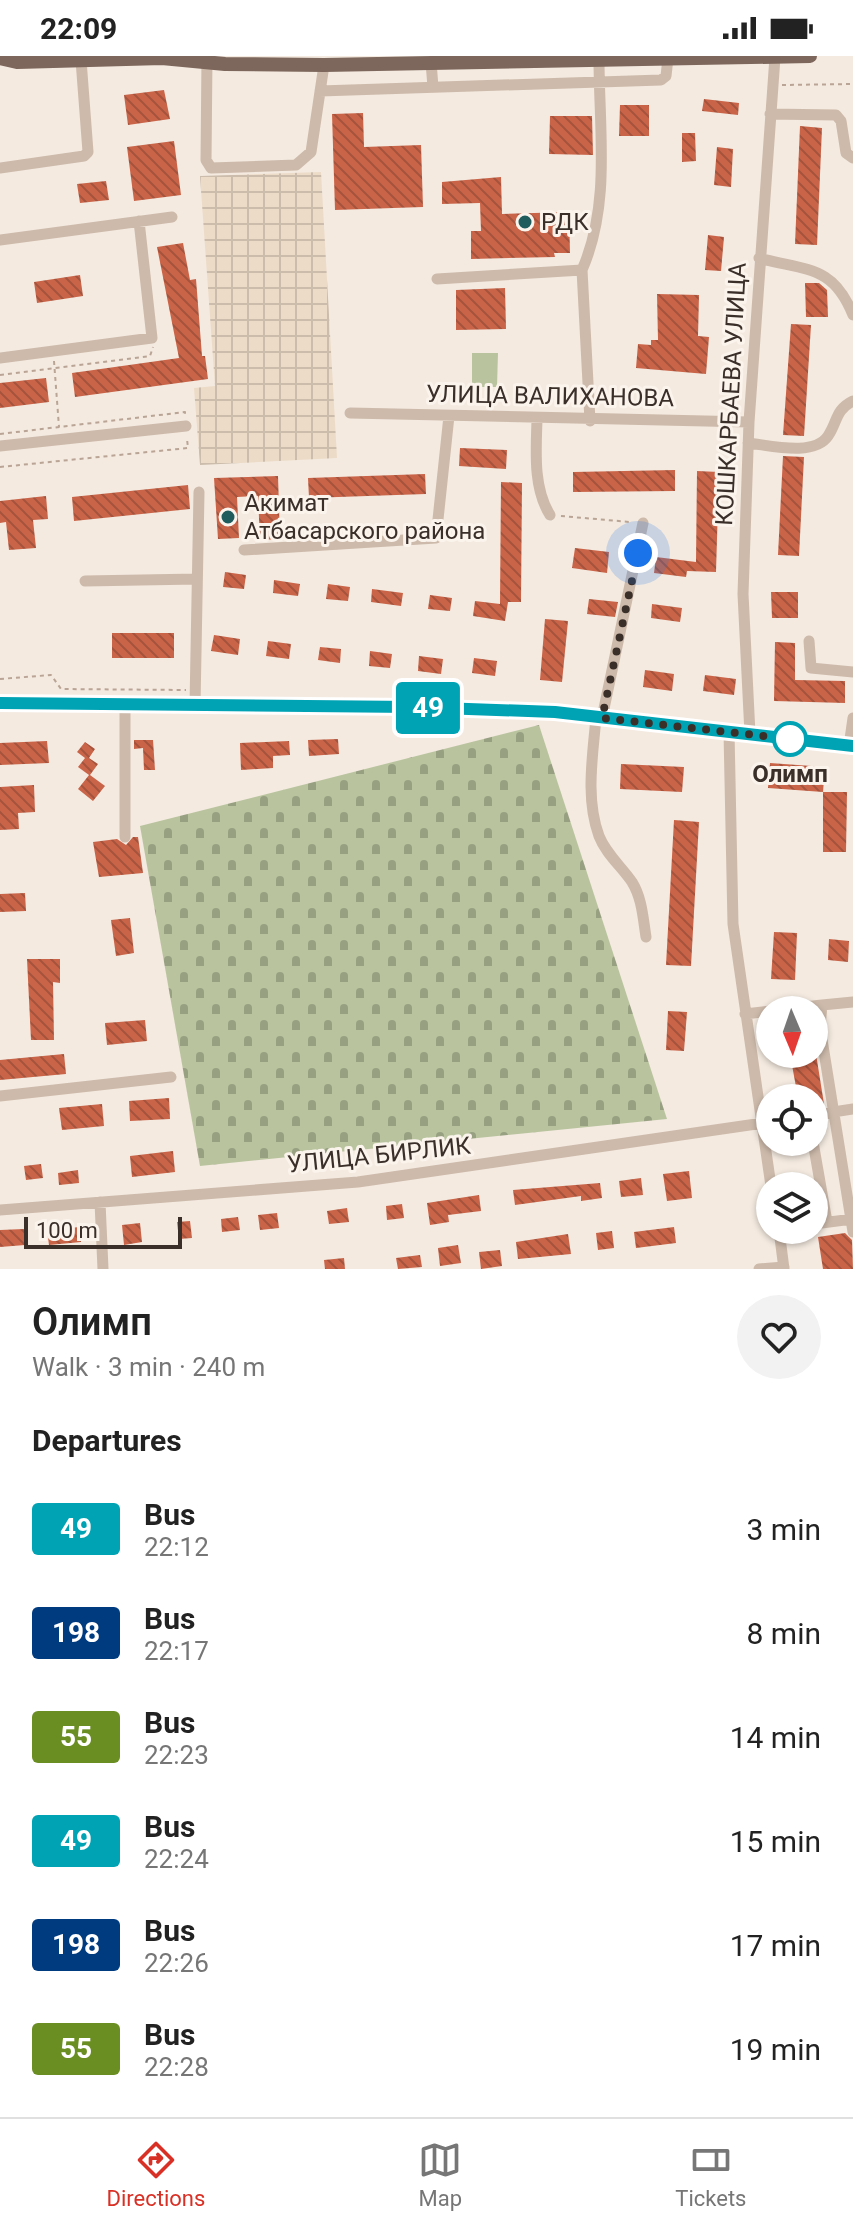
<!DOCTYPE html>
<meta charset="utf-8">
<style>
:root{--surface:#fff;--page:#f2f2f2;--text:#222;--muted:#767676;--line:#e0e0e0;--accent:#d93025}
body{margin:0;font-family:Roboto,sans-serif;background:var(--page);color:var(--text);height:100vh;display:flex;flex-direction:column;font-size:30px;white-space:nowrap}
*{box-sizing:border-box;margin:0}
p{font-size:26px;color:var(--muted)}
.icon{flex:none;width:44px;height:44px;fill:none;stroke:currentColor;stroke-width:2;stroke-linecap:round;stroke-linejoin:round}
.map{position:relative;height:1213px;overflow:hidden}
.details{display:flex;flex-direction:column;background:var(--surface);flex:1}
.details>*{flex:none}
.badge{padding:0 16px;border-radius:6px;font-size:28px;line-height:52px}
.needle{width:52px;rotate:178deg}
.tools{position:absolute;left:756px;top:940px;display:grid;gap:16px}
.tools a{display:grid;place-items:center;width:72px;height:72px;border-radius:50%;background:var(--surface);box-shadow:0 2px 6px #0004;font-size:40px}
.scale{position:absolute;left:24px;bottom:20px;width:158px;box-sizing:border-box;padding-left:8px;border:4px solid #3b2f2a;border-top:0;font-size:22px;line-height:28px;white-space:nowrap;color:#3b2f2a;-webkit-text-stroke:6px #fbf4ed;paint-order:stroke}
.you{position:absolute;width:40px;height:40px;margin:-20px;border:6px solid #fff;border-radius:50%;background:#1a73e8;box-shadow:0 0 0 12px #1a73e833}
.map>.badge{position:absolute;translate:-50% -50%;box-shadow:0 0 0 4px #fff}
h2{padding:0 32px;font-size:30px;line-height:72px}
.round{display:grid;place-items:center;flex:none;width:84px;height:84px;border-radius:42px;background:var(--page)}
.summary{display:flex;align-items:center;justify-content:space-between;height:136px;padding:0 32px}
h1{font-size:38px;font-weight:600;line-height:60px}
ul{padding:0;list-style:none}
li{display:flex;align-items:center;gap:24px;height:104px;padding:0 32px}
li div{flex:1}
li b{display:block;font-size:30px}
li em{font-style:normal}
li .badge{min-width:88px;font-weight:700;text-align:center}
.status{display:flex;justify-content:space-between;align-items:center;height:56px;padding:0 40px;background:var(--surface);direction:ltr}
.status svg{height:22px;fill:currentColor}
.tabs{display:flex;justify-content:space-around;align-items:center;height:112px;border-top:2px solid var(--line);background:var(--surface);font-size:22px;color:var(--muted)}
.tabs a{display:grid;justify-items:center;gap:4px}
.tabs .active{color:var(--accent)}
.map>svg:first-child{display:block}
.cemetery{fill:url(#cemetery-stones)}
.park{fill:#b9c49f}
.plaza{fill:url(#plaza-grid)}
.building{fill:url(#building-back-hatch)}
.lines{fill:none;stroke-linecap:round;stroke-linejoin:round}
.path{stroke:#b9a495;stroke-width:2;stroke-dasharray:4 4;stroke-linecap:butt}
.minor{stroke:#cdbaab;stroke-width:11}
.major{stroke:#7d665b;stroke-width:14}
.line-casing{stroke:#fff;stroke-width:18}
.line{stroke:#00a3b4;stroke-width:12}
.walk{stroke:#3b2f2a;stroke-width:8;stroke-dasharray:0 14.4}
.poi-dot{fill:#1e5c5e;stroke:#fbf4ed;stroke-width:3}
.stop-dot{fill:#fff;stroke:#00a3b4;stroke-width:4}
.labels{text-anchor:middle;dominant-baseline:central;stroke-width:6;stroke-linejoin:round;paint-order:stroke}
.poi-label{font-size:24px;fill:#3b2f2a;stroke:#fbf4ed;text-anchor:start}
.street-label{font-size:24px;fill:#3b2f2a;stroke:#fbf4ed}
.stop-label{font-size:24px;font-weight:bold;fill:#3b2f2a;stroke:#fbf4ed}
</style>
<div class="status"><b>22:09</b><svg viewBox="0 0 49 12"><path d="M0 12V9h3v3zM5 12V6h3v6zM10 12V3h3v9zM15 12V0h3v12zM26 1h20v11H26zM47 4h2v5h-2z"/></svg></div>
<div class="map">
<svg width="853" height="1213" viewBox="0 0 853 1213">
<defs>
<pattern id="cemetery-stones" width="16" height="16" patternUnits="userSpaceOnUse" patternTransform="scale(2)"><rect width="16" height="16" fill="#b9c49f"/><path d="M2 7V4a2 2 0 0 1 4 0v3zM10 15v-3a2 2 0 0 1 4 0v3z" fill="#98a082"/></pattern>
<pattern id="plaza-grid" width="8" height="8" patternUnits="userSpaceOnUse" patternTransform="scale(2)"><rect width="8" height="8" fill="#ecdbc7"/><path d="M0 4h8M4 0v8" fill="none" stroke="#cbbcab"/></pattern>
<pattern id="building-back-hatch" width="6" height="6" patternUnits="userSpaceOnUse" patternTransform="scale(2)"><rect width="6" height="6" fill="#ca6448"/><path d="M-1 5l2 2M0 0l6 6M5-1l2 2" fill="none" stroke="#a5533c"/></pattern>
</defs>
<rect width="100%" height="100%" fill="#f4eae0"/>
<path class="cemetery" d="M539 669 667 1063 200 1110 140 770Z"/>
<path class="park" d="M472 297H498L497 331H472Z"/>
<path class="plaza" d="M321 116 337 402 200 409 194 332 215 330 200 120Z"/>
<path class="building" d="M164 34 170 63 128 69 124 39Z
M704 43 739 47 738 59 702 55Z
M620 49H649V80H619Z
M363 57 364 91 421 89 423 151 335 154 332 58Z
M550 60H592L593 99 549 98Z
M800 70 822 72 817 189 795 188Z
M682 77H695L696 105 682 106Z
M174 85 181 139 134 145 127 91Z
M717 91 733 93 731 131 714 129Z
M501 121 502 158 569 156 570 197H554L555 201 471 203V175H481L480 147 442 148V126Z
M106 125 109 144 80 147 77 128Z
M708 179 724 181 721 215 705 214Z
M183 187 190 224 196 223 202 300H205L208 323 75 341 72 317 179 302 157 191Z
M80 219 83 240 37 247 34 226Z
M805 227H819L827 234 828 261H806Z
M505 232 506 273 456 274V234Z
M657 238 699 239 698 280 709 281 706 318 636 312 638 288 651 289V284H658Z
M791 268 811 269 804 380 783 379Z
M46 322 49 346 0 352V327Z
M460 392 507 394 506 413 459 410Z
M783 400 804 401 799 500 778 499Z
M675 414V435L573 436V416Z
M697 415 719 416 716 516 687 515 686 521 654 517 656 501 696 506Z
M425 418 426 438 309 442 308 422Z
M278 420 280 483 260 484 258 440 237 441 239 482 218 483 214 422Z
M501 426 522 427 521 546H508L505 565 473 560 475 545 500 548Z
M188 429 190 453 74 465 72 441Z
M46 440 48 463 33 464 36 492 9 494 6 466 0 467V445Z
M575 492 609 496 607 517 572 512Z
M225 516 246 519 244 533 223 531Z
M274 524 300 528 298 540 273 537Z
M328 528 350 531 348 545 326 543Z
M372 533 403 537 401 550 371 546Z
M771 536H798V562H772Z
M430 539 452 542 450 555 428 553Z
M589 543 618 546 615 561 587 558Z
M652 548 682 552 680 566 651 562Z
M545 563 568 565 562 626 540 624Z
M112 577H174V602H112Z
M214 579 240 583 238 599 211 595Z
M268 585 291 588 289 603 266 600Z
M775 586 795 587V624L845 625V647L774 645Z
M320 591 341 593 340 607 318 604Z
M370 595 392 598 390 612 369 610Z
M419 600 443 603 441 618 418 615Z
M474 602 497 605 495 620 472 617Z
M645 614 674 618 672 635 643 631Z
M705 619 736 623 734 639 703 635Z
M338 683 339 698 309 700 308 684Z
M134 684H153L155 714H144L143 692 134 693Z
M47 685 49 707 0 709V687Z
M289 685 290 699 273 700V712L241 714 240 687Z
M85 686 95 693 89 702 98 708 90 719 105 730 93 745 78 733 89 719 78 711 85 702 77 696Z
M770 707 825 711 823 736 768 732Z
M621 708 684 711 682 736 620 733Z
M34 729 35 756 18 757 19 773 0 774V731Z
M823 736H847L846 796H823Z
M674 764 699 766 691 910 666 909Z
M133 781H138L143 817 99 821 93 786 117 783 126 789Z
M25 837 26 855 0 856V838Z
M130 862 134 897 116 900 111 864Z
M774 876 797 877 795 924 771 923Z
M829 883 849 885 848 906 828 904Z
M27 903H60V927L53 926 54 984H31Z
M668 955 687 956 684 995 666 994Z
M145 964 147 985 107 989 105 967Z
M64 998 66 1018 0 1024V1004Z
M790 998H816L824 1048 814 1049V1042H798Z
M169 1042 170 1063 130 1065 129 1045Z
M102 1048 104 1070 62 1074 59 1052Z
M173 1095 175 1116 132 1121 130 1100Z
M41 1108 43 1122 26 1124 24 1110Z
M78 1114 79 1127 59 1129 58 1117Z
M689 1115 692 1142 667 1145 663 1118Z
M641 1122 643 1139 621 1141 619 1125Z
M600 1127 602 1142 581 1145V1140L515 1149 513 1134Z
M479 1139 481 1155 448 1159 449 1166 430 1169 427 1147Z
M402 1148 404 1162 387 1164 386 1150Z
M347 1152 349 1166 329 1168 327 1155Z
M277 1157 279 1172 260 1174 258 1159Z
M238 1161 240 1174 222 1176 221 1163Z
M190 1165 192 1182 179 1183 177 1166Z
M140 1167 142 1186 124 1189 122 1169Z
M80 1171 81 1186 49 1189 47 1174Z
M674 1171 676 1187 636 1192 634 1176Z
M24 1173 25 1189 0 1191V1174Z
M612 1175 614 1192 598 1194 596 1177Z
M845 1177 852 1184 853 1213H823L818 1181Z
M568 1178 571 1198 518 1203 516 1186Z
M458 1189 461 1207 440 1210 438 1192Z
M500 1194 502 1210 481 1213 479 1196Z
M420 1199 422 1211 398 1213 396 1202Z
M344 1202 345 1213H325L324 1204Z"/>
<g class="lines">
<path class="path" d="M782 29 853 28
M54 305 59 371
M0 319 150 300 153 291
M0 378 185 356V360
M0 411 188 392 187 383
M561 460 630 466
M0 623 51 619 61 633 186 634"/>
<path class="minor" d="M207 1 206 104 211 112 296 109 311 96 324 9
M431 6 433 31
M320 35 661 24 666 20 668 2
M770 58 836 59 841 65 846 97 853 102
M0 112 84 100 88 96 81 4
M0 184 172 161
M759 202C807 215 833 209 853 259
M582 214C611 148 599 74 599 3
M437 223 582 214 590 365
M0 302 152 282 139 165
M350 357 749 366
M537 364C536 395 533 432 550 459
M748 387C769 389 814 401 828 380 838 365 835 354 853 345
M0 390 186 370
M244 494 436 482 449 360
M85 525 197 523
M809 585 811 612 853 616
M0 647 555 656 853 690
M195 649 199 436
M596 661C593 699 585 742 599 780 606 798 621 810 632 826 642 842 643 862 646 881
M602 662 643 467
M729 676 733 868 771 1130
M750 678 743 538 749 366 775 1
M849 690 853 662
M125 781V649
M822 949 853 946
M778 954 822 949 820 971 853 1176
M745 958 770 955
M0 1040 171 1021
M814 1059 853 1053
M813 1086 827 1166
M100 1146 103 1213
M0 1154 358 1126 770 1066
M814 1168 853 1163
M779 1174 784 1213
M759 1213 784 1211"/>
<path class="major" d="M0 2 17 6 162 2 225 8 324 9 810 0"/>
</g>
<g class="lines">
<g class="line-casing">
<path id="line" d="M0 647 413 651 555 656 853 690"/>
</g>
<use href="#line" class="line"/>
<path class="walk" d="M638 497 602 662 800 684 790 683"/>
</g>
<g class="poi-dot">
<circle cx="525" cy="166" r="8"/>
<circle cx="228" cy="461" r="8"/>
</g>
<circle class="stop-dot" cx="790" cy="683" r="16"/>
<g class="labels">
<g class="poi-label">
<text x="541" y="166">РДК</text>
<text x="244" y="447">Акимат<tspan x="244" dy="28">Атбасарского района</tspan></text>
</g>
<g class="street-label">
<text transform="translate(731 338) rotate(-87)">КОШКАРБАЕВА УЛИЦА</text>
<text transform="translate(550 340) rotate(1)">УЛИЦА ВАЛИХАНОВА</text>
<text transform="translate(379 1099) rotate(-6)">УЛИЦА БИРЛИК</text>
</g>
<g class="stop-label">
<text x="790" y="718">Олимп</text>
</g>
</g>
</svg>
<div class="tools">
<a><svg class="needle" viewBox="-14 -14 28 28"><path d="M0-13l5 13h-10z" fill="#e53935"/><path d="M0 13l5-13h-10z" fill="#767676"/></svg></a>
<a><svg class="icon" aria-label="locate" viewBox="0 0 24 24"><circle cx="12" cy="12" r="6"/><path d="M12 2v4M12 18v4M2 12h4M18 12h4"/></svg></a>
<a><svg class="icon" aria-label="layers" viewBox="0 0 24 24"><path d="M12 4l9 5-9 5-9-5zM3 14l9 5 9-5"/></svg></a>
</div>
<div class="scale">100 m</div>
<div class="you" style="left:638px;top:497px"></div>
<b class="badge" style="left:428px;top:652px;background:#00a3b4;color:#fff">49</b>
</div>
<section class="details">
<div class="summary"><div><h1>Олимп</h1><p>Walk · 3 min · 240 m</p></div><a class="round"><svg class="icon" aria-label="heart" viewBox="0 0 24 24"><path d="M12 20l-8-8c-3-5 5-10 8-4 3-6 11-1 8 4z"/></svg></a></div>
<h2>Departures</h2>
<ul>
<li><span class="badge" style="background:#00a3b4;color:#fff">49</span><div><b>Bus</b><p>22:12</p></div><em>3 min</em></li>
<li><span class="badge" style="background:#003b80;color:#fff">198</span><div><b>Bus</b><p>22:17</p></div><em>8 min</em></li>
<li><span class="badge" style="background:#6b8e23;color:#fff">55</span><div><b>Bus</b><p>22:23</p></div><em>14 min</em></li>
<li><span class="badge" style="background:#00a3b4;color:#fff">49</span><div><b>Bus</b><p>22:24</p></div><em>15 min</em></li>
<li><span class="badge" style="background:#003b80;color:#fff">198</span><div><b>Bus</b><p>22:26</p></div><em>17 min</em></li>
<li><span class="badge" style="background:#6b8e23;color:#fff">55</span><div><b>Bus</b><p>22:28</p></div><em>19 min</em></li>
</ul>
</section>
<nav class="tabs">
<a class="active"><svg class="icon" aria-label="directions" viewBox="0 0 24 24"><path d="M12 3l9 9-9 9-9-9zM9 14v-3h6M13 9l2 2-2 2"/></svg>Directions</a>
<a><svg class="icon" aria-label="map" viewBox="0 0 24 24"><path d="M3 6l6-2 6 2 6-2v14l-6 2-6-2-6 2zM9 4v14M15 6v14"/></svg>Map</a>
<a><svg class="icon" aria-label="tickets" viewBox="0 0 24 24"><path d="M3 7h18v10H3zM15 7v10"/></svg>Tickets</a>
</nav>
